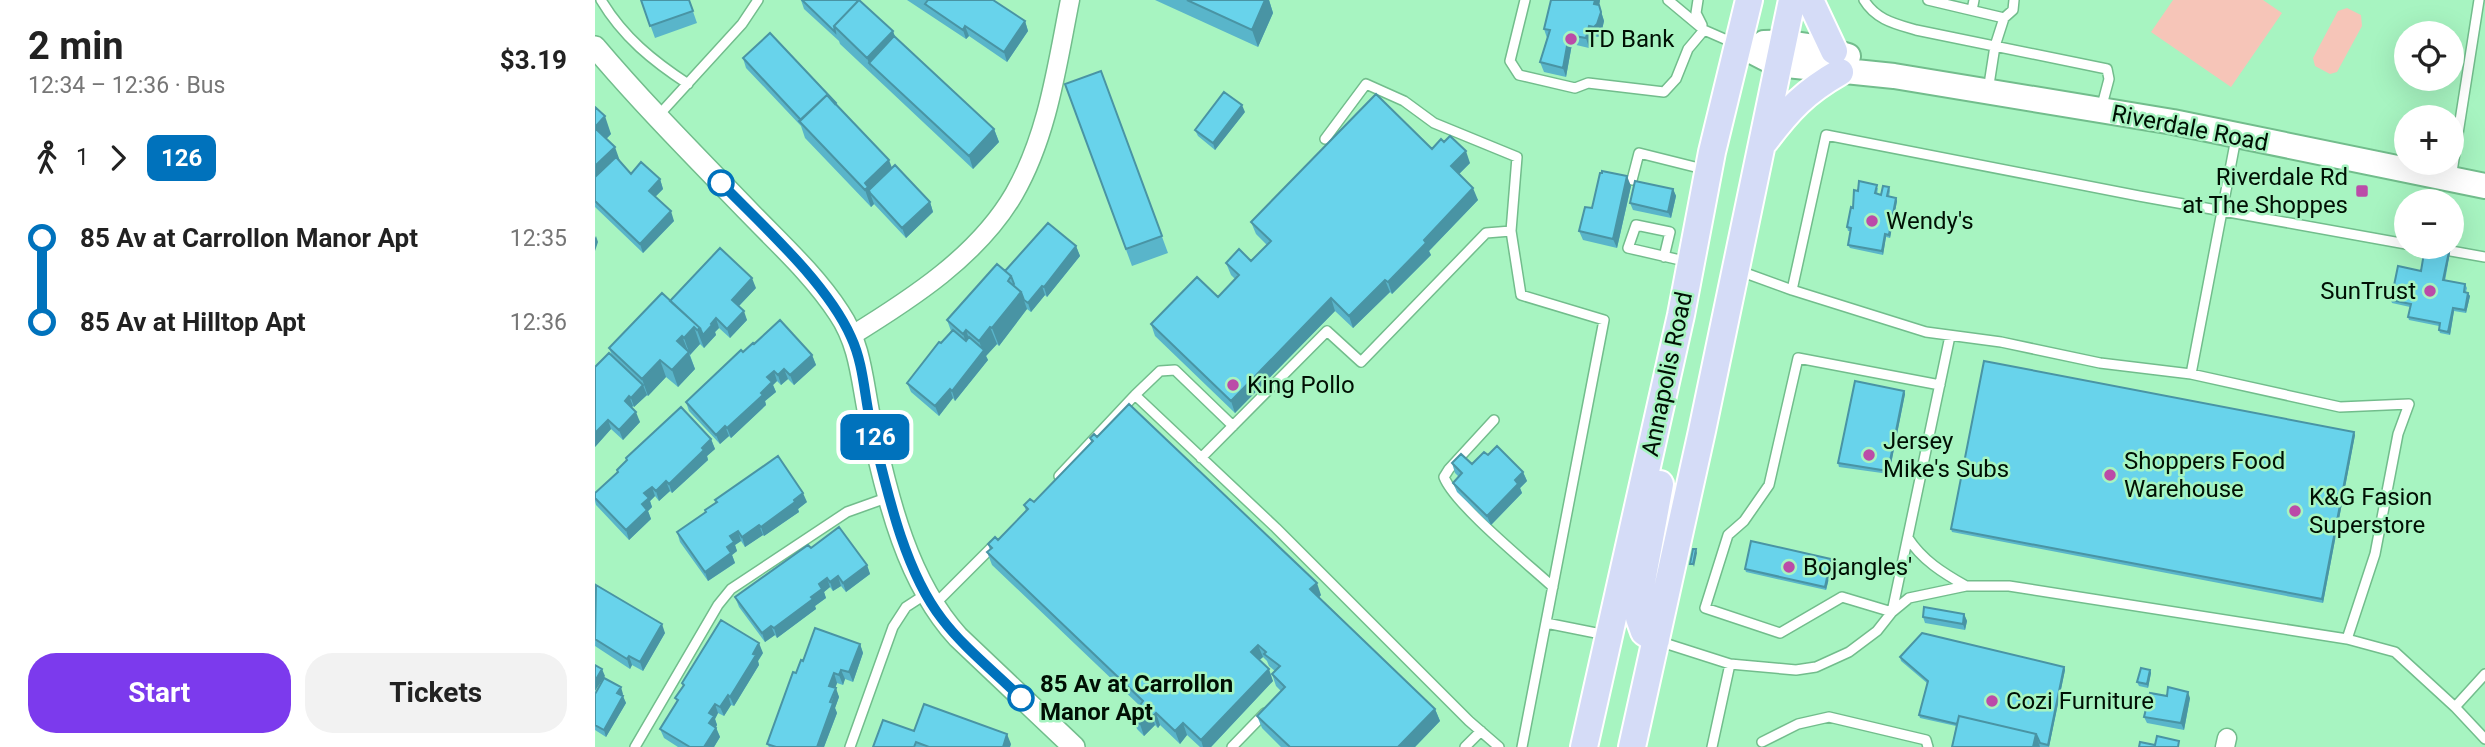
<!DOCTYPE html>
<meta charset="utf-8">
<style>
:root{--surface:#fff;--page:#f2f2f2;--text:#222;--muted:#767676;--accent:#7c3aed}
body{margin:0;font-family:Roboto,sans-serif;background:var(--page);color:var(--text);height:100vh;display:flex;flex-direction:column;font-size:26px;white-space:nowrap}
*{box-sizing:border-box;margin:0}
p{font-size:23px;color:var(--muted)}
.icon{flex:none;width:38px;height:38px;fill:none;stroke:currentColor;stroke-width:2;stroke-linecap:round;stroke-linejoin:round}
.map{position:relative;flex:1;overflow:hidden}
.panel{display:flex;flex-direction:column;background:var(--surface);width:595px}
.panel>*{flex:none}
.badge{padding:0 14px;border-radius:10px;font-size:24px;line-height:46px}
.controls{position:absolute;left:1799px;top:21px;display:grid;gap:14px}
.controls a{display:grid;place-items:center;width:70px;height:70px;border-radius:50%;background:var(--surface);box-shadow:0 7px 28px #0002;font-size:35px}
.map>.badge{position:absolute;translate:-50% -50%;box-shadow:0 0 0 4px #fff}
.legs{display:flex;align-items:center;gap:10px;height:77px;padding:0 28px;font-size:23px}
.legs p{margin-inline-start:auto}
.summary{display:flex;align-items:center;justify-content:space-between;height:119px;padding:0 28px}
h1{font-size:38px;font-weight:700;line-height:52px}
.button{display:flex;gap:14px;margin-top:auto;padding:14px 28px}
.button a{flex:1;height:80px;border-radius:28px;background:var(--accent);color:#fff;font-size:28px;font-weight:700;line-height:80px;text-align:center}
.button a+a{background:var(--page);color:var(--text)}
ul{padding:0 28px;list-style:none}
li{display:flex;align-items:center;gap:24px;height:84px;font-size:26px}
li i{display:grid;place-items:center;width:10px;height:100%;margin:0 9px;background:currentColor}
li i::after{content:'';width:18px;height:18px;margin:-9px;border:5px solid;border-radius:50%;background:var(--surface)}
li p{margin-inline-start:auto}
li:first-child i{background:linear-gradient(#0000 50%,currentColor 0)}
li:last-child i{background:linear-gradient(currentColor 50%,#0000 0)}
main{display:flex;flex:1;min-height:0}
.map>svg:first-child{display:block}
.green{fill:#f6c5b8}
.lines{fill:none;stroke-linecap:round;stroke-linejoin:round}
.service-casing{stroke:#72bd8c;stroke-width:12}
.minor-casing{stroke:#72bd8c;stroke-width:21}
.tertiary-casing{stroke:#72bd8c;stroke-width:24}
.secondary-casing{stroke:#72bd8c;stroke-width:28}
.primary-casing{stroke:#fff;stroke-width:30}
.service{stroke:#fff;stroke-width:9}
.minor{stroke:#fff;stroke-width:18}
.tertiary{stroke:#fff;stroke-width:21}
.secondary{stroke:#fff;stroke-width:24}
.primary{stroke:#d5dcf7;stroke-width:26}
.wall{fill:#59b5ca}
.shaded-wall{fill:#4994a4}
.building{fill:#68d3eb;stroke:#4994a4;stroke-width:2}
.line-1-casing{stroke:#fff;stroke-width:16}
.line-1{stroke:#0072bc;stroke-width:10}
.poi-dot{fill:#bb4ba8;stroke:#a7f4c1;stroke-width:2.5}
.stop-1-dot{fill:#fff;stroke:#0072bc;stroke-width:3.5}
.labels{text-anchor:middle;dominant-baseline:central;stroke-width:5;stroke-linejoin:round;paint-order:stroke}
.poi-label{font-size:24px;fill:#001004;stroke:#a7f4c1;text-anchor:start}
.street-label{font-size:24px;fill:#001004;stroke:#a7f4c1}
.stop-label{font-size:24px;font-weight:bold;fill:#001004;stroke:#a7f4c1;text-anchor:start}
</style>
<main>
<section class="panel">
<div class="summary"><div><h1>2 min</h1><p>12:34 – 12:36 · Bus</p></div><b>$3.19</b></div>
<div class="legs"><svg class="icon" aria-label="walk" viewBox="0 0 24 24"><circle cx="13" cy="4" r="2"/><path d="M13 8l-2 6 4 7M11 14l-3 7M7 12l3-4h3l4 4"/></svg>1<svg class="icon" aria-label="forward" viewBox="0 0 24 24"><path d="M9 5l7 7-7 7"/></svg><b class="badge" style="background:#0072bc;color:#fff">126</b></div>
<ul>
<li><i style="color:#0072bc"></i><b>85 Av at Carrollon Manor Apt</b><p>12:35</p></li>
<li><i style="color:#0072bc"></i><b>85 Av at Hilltop Apt</b><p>12:36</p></li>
</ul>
<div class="button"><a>Start</a><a>Tickets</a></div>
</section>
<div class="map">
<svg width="1890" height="747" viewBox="0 0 1890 747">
<rect width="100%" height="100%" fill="#a7f4c1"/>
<path class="green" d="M1578 0H1668L1687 13 1636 87 1556 32Z
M1752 8 1766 15 1767 26 1742 72 1735 74 1720 66 1718 58 1743 11Z"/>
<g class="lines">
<g class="service-casing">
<path id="service" d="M6 0C28 37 58 61 93 84
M930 0 915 61 924 75 980 88 993 83 1069 92 1081 79 1093 49 1109 30
M1073 0 1109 30 1141 44
M1103 0 1101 13 1107 25
M1269 0C1281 20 1301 24 1321 30L1512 69 1514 79 1506 109
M1333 0 1409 18 1418 10 1419 0
M1377 10 1379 0
M1393 91 1400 46 1409 18
M63 116 147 24 163 0
M730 139 771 84 809 101 839 123 922 157 916 231 926 295 1009 320 927 747
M1856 178 1884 0
M1037 180 1044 153 1112 170
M1856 251 1890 257
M1069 257 1075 232 1041 225 1033 248 1094 262
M1142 270 1197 290 1331 332 1406 342 1505 363 1596 374 1745 407 1814 404 1803 434 1780 554 1752 639
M1197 290 1231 135 1544 196 1811 244
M1596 374 1641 138
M1345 385 1203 358 1174 485 1149 521 1133 535 1110 608 1185 633 1247 597 1297 612 1355 336
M540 395 565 371 580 370 638 426
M899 420 854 469 849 477C860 505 933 564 958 587
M606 458 732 331 766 362 891 233 916 231
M464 476 540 395 681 528 874 721 904 747
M1313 538C1327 560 1348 573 1371 586
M340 604 399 545
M951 623 1011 635
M1063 641 1135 664 1201 670 1221 667 1254 652 1282 631 1297 612 1314 598 1371 586H1414L1752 639 1800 652 1860 707 1890 674
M1860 707 1890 739
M1167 742 1203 724 1234 717 1331 740 1333 747
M40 747 123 605 136 589 252 512 294 497
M255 747 298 627 311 607 331 594
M637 747 670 713
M870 747 886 731
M1117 747 1135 664"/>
</g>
<g class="minor-casing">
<path id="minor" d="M256 336C316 299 383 256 419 194 453 135 462 65 475 0
M1630 747 1632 738"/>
</g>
<g class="tertiary-casing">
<path id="tertiary" d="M0 47C49 105 103 159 156 214 186 245 220 276 244 313 267 347 267 385 276 424 293 498 311 580 363 637L479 747"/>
</g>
<g class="secondary-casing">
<path id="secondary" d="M1169 43C1197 42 1227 47 1253 56
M1143 44 1182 64 1299 76 1578 122 1890 186"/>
</g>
<g class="primary-casing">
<path id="primary" d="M1215 0 1239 51
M1170 141C1194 109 1210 92 1245 72
M1061 640 1049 632 1044 618V598L1065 484
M989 747 1086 315 1117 152 1154 0
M1037 747 1107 431 1197 0"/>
</g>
<use href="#service" class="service"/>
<use href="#minor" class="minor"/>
<use href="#tertiary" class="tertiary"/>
<use href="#secondary" class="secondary"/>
<use href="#primary" class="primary"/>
</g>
<path class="wall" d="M46 0H94L102 23 60 38Z
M206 0 298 31 299 36 399 129 404 142 378 169 245 44 244 41 209 9Z
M312 0H398L430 21 433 31 412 62 374 36 371 39Z
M560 0H674L678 13 663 47Z
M956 0H1005L1004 5 1009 21 1006 34 1003 37 997 36 994 48 977 44 971 77 949 72 945 62 952 38 949 29Z
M148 58 242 105 297 168 335 202 338 212 311 238 278 203 279 204 276 207 210 138 206 126 151 68Z
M506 71 573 253 537 266 470 84Z
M0 107 16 134 11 139 25 162 36 174 65 179 68 189 60 197 79 221 48 253 0 207Z
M650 112 620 150 603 136 600 130Z
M837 149 875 163 864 174 883 200 834 251 836 255 797 294 795 292 758 328 740 311 640 413 560 336 556 324 623 297 640 279 636 275 631 263 656 261 672 245 661 234 656 222Z
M1007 173 1036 186 1022 248 988 240 984 231 997 208Z
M1294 187 1295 191 1294 197 1301 198 1302 201 1295 238 1291 237 1288 255 1255 248 1253 245 1256 231H1253L1252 227 1263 191 1283 188 1282 194 1286 195Z
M1078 189 1081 196 1076 218 1038 210 1035 203Z
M481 246 485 256 452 297 450 295 436 312 432 309 404 346 402 344 391 356 393 360 360 401 358 398 344 416 316 392 312 383 356 331 352 320 410 271Z
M1856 247 1850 281 1870 284 1872 288 1871 292 1875 296 1871 313 1859 311 1855 335 1845 333 1844 330V326L1814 320 1813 317 1815 307 1797 303 1796 300 1826 271Z
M161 288 144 306 152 320 135 338 124 328 120 332 121 335 109 348 105 344 95 355 100 369 83 387 71 377 53 396 52 395 39 407 38 406 36 408 45 422 28 440 16 429 0 447 17 356 14 348 75 301Z
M159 344 217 355 221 365 199 385 193 379 186 385 182 381 178 385 181 392 170 401 171 405 136 438 134 436 125 444 94 411 91 402 148 352Z
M1309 391 1310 394 1294 474 1244 467 1243 463Z
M1760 435 1728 603 1357 532 1356 529Z
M502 437 726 595 724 597 840 709 845 721 820 747H686L667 728 662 716 686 691 681 686 677 674 680 671 674 666 672 661 668 657 664 660 678 681 616 747H605L592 735 585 744 565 725 563 728 560 725 549 736 542 729 537 717 545 706 397 565 392 552 395 550 393 544 403 540 431 511 429 505 439 502 496 442 495 438Z
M116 439 120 449 112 456 113 460 77 493 75 491 64 501 60 496 55 501 57 507 53 511 56 519 34 540 1 505 0 501V493L22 472V470L31 461V458Z
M893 455 928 472 932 481 925 488 927 493 896 525 862 492 858 483 864 477 860 473 857 463 877 464Z
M120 500 212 502 203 509 204 512 169 536 168 535 150 547 146 541 140 545 142 551 137 555 140 563 113 581 85 542 82 532 111 512 121 503Z
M216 548 272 565 275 574 251 592 246 586 238 591 235 587 229 592 231 598 220 606 221 609 182 638 180 635 170 642 144 607 140 597Z
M1238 562 1231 590 1151 572 1150 569Z
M0 586 70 633 48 671 37 665 35 669 0 646Z
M1369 614 1372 621 1370 630 1330 623 1328 617Z
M265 644 268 653 258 682 250 679 248 685 242 683 240 688 244 697 240 708 242 713 229 747H174L172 744 201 673 208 661Z
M168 653 163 661 164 665 139 706 136 705 129 716 123 713 120 719 122 725 121 727 125 737 119 747H83L69 738 65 729 82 702 80 698 88 686 87 683Z
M1305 657 1469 667 1470 670 1454 747H1357L1361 726 1325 718 1324 715 1332 683 1306 661Z
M1555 670 1556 673 1553 688 1544 686 1542 682Z
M0 694H28L27 695 31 703 11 737 0 730Z
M1572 696 1595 698 1589 730 1552 723 1549 717Z
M319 731 416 744 415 747H278Z"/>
<path class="shaded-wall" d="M670 0H674L678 13 663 47 657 30Z
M1000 0H1005L1003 13 999 4Z
M1004 5 1009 21 1006 34 1003 37 999 27Z
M430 21 433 31 412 62 409 52Z
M370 26 374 36 371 39 368 30Z
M994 26 997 36 994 48 991 38Z
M298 31 304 48 274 63 278 75 272 58Z
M974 35 977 44 971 77 968 68Z
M647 105 650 112 620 150 618 143Z
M10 116 16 134 5 145 0 130V127Z
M399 129 404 142 378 169 374 156Z
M20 147 26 164 0 189V166Z
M871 151 875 163 860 178 856 166Z
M294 160 301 178 275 193 279 204 276 207 270 190V183Z
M1032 176 1036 186 1022 248 1018 239Z
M65 179 68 189 57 200 54 191Z
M878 188 883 200 834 251 836 255 797 294 793 282 829 240Z
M1078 189 1081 196 1076 218 1073 212Z
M1301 198 1302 201 1295 238 1294 235Z
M335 202 338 212 311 238 307 228Z
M76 211 79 221 48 253 45 244Z
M1290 234 1291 237 1288 255 1287 251Z
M1 236 3 242 0 251V238Z
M481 246 485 256 452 297 449 287Z
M1855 247H1856L1849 283 1848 280Z
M157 278 161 288 141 309 137 300Z
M790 280 795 292 758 328 754 316Z
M447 286 450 295 436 312 433 303Z
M426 292 432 309 404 346 397 328Z
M1873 293 1875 296 1871 313 1870 310Z
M736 298 740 311 640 413 636 401Z
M1858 308 1859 311 1855 335 1853 332Z
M149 311 152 320 135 338 132 329Z
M121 318 124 328 120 332 121 335 109 348 102 330 105 328 116 324Z
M99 327 105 344 95 355 89 338Z
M395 327 402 344 391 356 393 360 360 401 357 391 388 352 384 341Z
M371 330 377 347 374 351 368 334Z
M87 336 100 369 83 387 77 370 82 341Z
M217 355 221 365 199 385 195 375Z
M65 360 71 377 53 396 47 379Z
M189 369 193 379 186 385 183 375Z
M179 371 182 381 178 385 181 392 170 401 171 405 136 438 132 428 166 393 172 377Z
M48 385 52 395 39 407 36 398Z
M355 389 358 398 344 416 340 406Z
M1309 391 1310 394 1294 474 1293 471Z
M34 396 38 406 33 411 30 401Z
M41 412 45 422 28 440 24 430Z
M13 420 16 429 0 447V433Z
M130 426 134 436 125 444 121 435Z
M1759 432 1760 435 1728 603 1727 599Z
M116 439 120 449 112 456 113 460 77 493 74 484Z
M928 472 932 481 925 488 927 493 896 525 892 516 920 480Z
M71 481 75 491 64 501 61 491Z
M57 487 60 496 55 501 57 507 53 511 56 519 34 540 31 530 47 504 49 493Z
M208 493 212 502 203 509 204 512 169 536 166 527Z
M164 525 168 535 150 547 147 537Z
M143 531 146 541 140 545 142 551 137 555 140 563 113 581 110 572 132 547 135 536Z
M1101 549 1102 553 1099 567 1098 564Z
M1236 559 1238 562 1231 590 1230 587Z
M272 565 275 574 251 592 248 583Z
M243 576 246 586 238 591 235 582Z
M232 578 235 587 229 592 231 598 220 606 221 609 182 638 179 628 216 597 224 584Z
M722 583 726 595 720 602 715 589Z
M1369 614 1372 621 1370 630 1368 624Z
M67 624 70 633 48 671 45 662Z
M176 626 180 635 170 642 167 633Z
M164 643 168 653 163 661 164 665 139 706 135 697Z
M265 644 268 653 258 682 254 672Z
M663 645 668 657 660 664 656 652Z
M34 656 37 665 35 669 32 659Z
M1469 667 1470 670 1454 747 1453 745Z
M7 669 10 676 0 691V681Z
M674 669 678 681 616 747H608L606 740Z
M246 670 250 679 248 685 244 675Z
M1555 670 1556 673 1553 688 1552 684Z
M239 673 242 683 238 695 234 686Z
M26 687 28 694 25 699 22 693Z
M241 688 244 697 240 708 242 713 229 747H222Z
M1593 692 1595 698 1589 730 1586 723Z
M133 695 136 705 129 716 125 707Z
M28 696 31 703 11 737 9 730Z
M120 704 123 713 120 719 122 725 118 733 114 723V713Z
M840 709 845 721 820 747H803Z
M556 713 560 725 549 736 545 724Z
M561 713 565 725 563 728 558 716Z
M588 723 592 735 585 744 580 731Z
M121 728 125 737 119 747H109Z
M412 734 416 744 415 747H408Z
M1441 734 1445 747H1438Z"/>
<path class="building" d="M46 0H94L98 11 55 26Z
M207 0H261L263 1 239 26 240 32Z
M264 0 298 31 272 58 239 26Z
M333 0H398L430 21 409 52 370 26 368 30 330 4Z
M592 0H670L657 30Z
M956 0H1000L999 4 1004 5 1006 12 1002 24 999 27 994 26 991 38 974 35 968 68 945 62 955 30 949 29Z
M175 33 241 103 240 104 232 95 206 120 148 58Z
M299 36 399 129 374 156 274 63Z
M506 71 567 236 531 249 470 84Z
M629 92 647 105 618 143 600 130Z
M781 94 837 149 846 139 849 142 855 136 871 151 856 166 878 188 829 240 831 243 793 282 790 280 754 316 736 298 636 401 556 324 602 277 623 297 644 275 631 263 644 249 656 261 676 241 656 222Z
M232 95 294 160 270 183 273 187 270 190 204 121Z
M0 107 10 116 0 127Z
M0 128 20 147 0 166Z
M21 157 36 174 46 162 65 179 54 191 76 211 45 244 0 201V177Z
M300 165 335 202 307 228 275 193 274 190Z
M1007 171 1032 176 1018 239 984 231 990 207 997 208 1005 173H1007Z
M1040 181 1078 189 1073 212 1035 203Z
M1264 181 1282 185 1280 193 1286 195 1288 186 1294 187 1292 196 1301 198 1294 235 1290 234 1287 251 1253 245 1256 228 1252 227 1256 207 1258 208 1259 190 1263 191Z
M453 223 481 246 449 287 447 286 433 303 429 300 426 292 418 285 419 284 416 276 410 271Z
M1830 247H1855L1848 280 1870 284 1869 292 1873 293 1870 310 1858 308 1853 332 1844 330 1845 323 1813 317 1816 304 1796 300 1803 266 1826 271Z
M125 248 157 278 137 300 149 311 132 329 121 318 116 324 117 325 108 335 105 328 75 301Z
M402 264 416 276 413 281 426 292 397 328 395 327 384 341 371 330 368 334 352 320Z
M67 293 105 328 102 330 99 327 89 338 87 336 82 341 94 352 77 370 65 360 47 379 14 348Z
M185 320 217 355 195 375 189 369 183 375 179 371 172 377 177 382 166 393 168 395 132 428 130 426 121 435 91 402 146 350 148 352 158 343 159 344Z
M358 330 371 341 374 337 389 350 357 391 355 389 340 406 312 383 344 342 346 343Z
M14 353 48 385 36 398 34 396 30 401 41 412 24 430 13 420 0 433V367Z
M1389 361 1759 432 1727 599 1356 529Z
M1260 381 1309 391 1293 471 1243 463Z
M534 404 722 583 715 589 840 709 803 747H695L662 716 690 687 677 674 685 666 669 654 671 652 663 645 656 652 674 669 606 740 588 723 580 731 561 713 558 716 556 713 545 724 537 717 548 701 392 552 397 548 393 544 400 537 403 540 433 509 429 505 435 499 439 502 498 441 495 438 499 434 502 437Z
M86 407 116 439 107 448 109 450 74 484 71 481 61 491 57 487 49 493 54 498 47 504 52 510 31 530 0 498V493L23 472 22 470 32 460 31 458Z
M902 446 928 472 920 480 923 484 892 516 858 483 867 473 857 463 866 454 877 464 889 452 893 455Z
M183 456 208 493 199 500 200 502 166 527 164 525 147 537 143 531 135 536 139 542 132 547 136 553 110 572 82 532 111 512 110 510 122 502 120 500Z
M244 527 272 565 248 583 243 576 235 582 232 578 224 584 227 589 216 597 218 599 179 628 176 626 167 633 140 597 213 545 216 548Z
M1156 541 1236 559 1230 587 1150 569Z
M1098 549H1101L1098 564H1095Z
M1 585 67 624 45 662 34 656 32 659 0 639Z
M1329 607 1369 614 1368 624 1328 617Z
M126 620 164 643 158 654 161 655 135 697 133 695 125 707 120 704 114 713 119 716 114 723 121 728 109 747H95L65 729 83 700 80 698 89 685 87 683Z
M220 628 265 644 254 672 246 670 244 675 239 673 234 686 241 688 235 702 238 703 222 747H181L172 744 198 672 201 673 206 660 208 661Z
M1327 633 1469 667 1453 745 1445 743 1441 734 1364 716 1362 724 1324 715 1333 681 1305 657Z
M0 665 7 669 0 681Z
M1546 668 1555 670 1552 684 1542 682Z
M9 678 26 687 22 693 28 696 9 730 0 725V694Z
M1573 687 1593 692 1586 723 1549 717 1555 693 1572 696Z
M329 704 412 734 408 747H334L321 742 319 747H278L288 720 319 731Z
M1364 716 1441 734 1438 747H1357Z
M1562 736 1584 741 1583 747H1544L1545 742 1560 745Z"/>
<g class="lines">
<g class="line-1-casing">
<path id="line-1" d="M126 183C167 225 232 283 256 337 269 365 269 395 276 425 291 486 308 569 347 619 369 648 400 672 426 698"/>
</g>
<use href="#line-1" class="line-1"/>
</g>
<g class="poi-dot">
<circle cx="976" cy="39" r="7"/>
<rect x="1760" y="184" width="14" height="14" rx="3.5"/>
<circle cx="1277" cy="221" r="7"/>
<circle cx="1835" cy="291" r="7"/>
<circle cx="638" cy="385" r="7"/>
<circle cx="1274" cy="455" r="7"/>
<circle cx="1515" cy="475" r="7"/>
<circle cx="1700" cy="511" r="7"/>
<circle cx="1194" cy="567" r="7"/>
<circle cx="1397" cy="701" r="7"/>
</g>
<g class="stop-1-dot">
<circle cx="126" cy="183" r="12"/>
<circle cx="426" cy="698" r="12"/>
</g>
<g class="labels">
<g class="poi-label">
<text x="990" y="39">TD Bank</text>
<text x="1753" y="177" text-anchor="end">Riverdale Rd<tspan x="1753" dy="28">at The Shoppes</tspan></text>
<text x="1291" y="221">Wendy's</text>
<text x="1821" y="291" text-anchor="end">SunTrust</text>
<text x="652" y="385">King Pollo</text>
<text x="1288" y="441">Jersey<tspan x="1288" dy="28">Mike's Subs</tspan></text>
<text x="1529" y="461">Shoppers Food<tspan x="1529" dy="28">Warehouse</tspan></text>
<text x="1714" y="497">K&amp;G Fasion<tspan x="1714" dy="28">Superstore</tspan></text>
<text x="1208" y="567">Bojangles'</text>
<text x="1411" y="701">Cozi Furniture</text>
</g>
<g class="street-label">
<text transform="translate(1595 128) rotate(11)">Riverdale Road</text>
<text transform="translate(1072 374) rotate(-78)">Annapolis Road</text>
</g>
<g class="stop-label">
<text x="445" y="684">85 Av at Carrollon<tspan x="445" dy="28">Manor Apt</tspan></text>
</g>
</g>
</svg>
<div class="controls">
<a><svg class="icon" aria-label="locate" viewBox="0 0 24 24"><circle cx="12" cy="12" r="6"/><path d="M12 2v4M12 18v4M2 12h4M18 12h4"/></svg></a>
<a>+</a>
<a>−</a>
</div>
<b class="badge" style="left:280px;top:437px;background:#0072bc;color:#fff">126</b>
</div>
</main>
